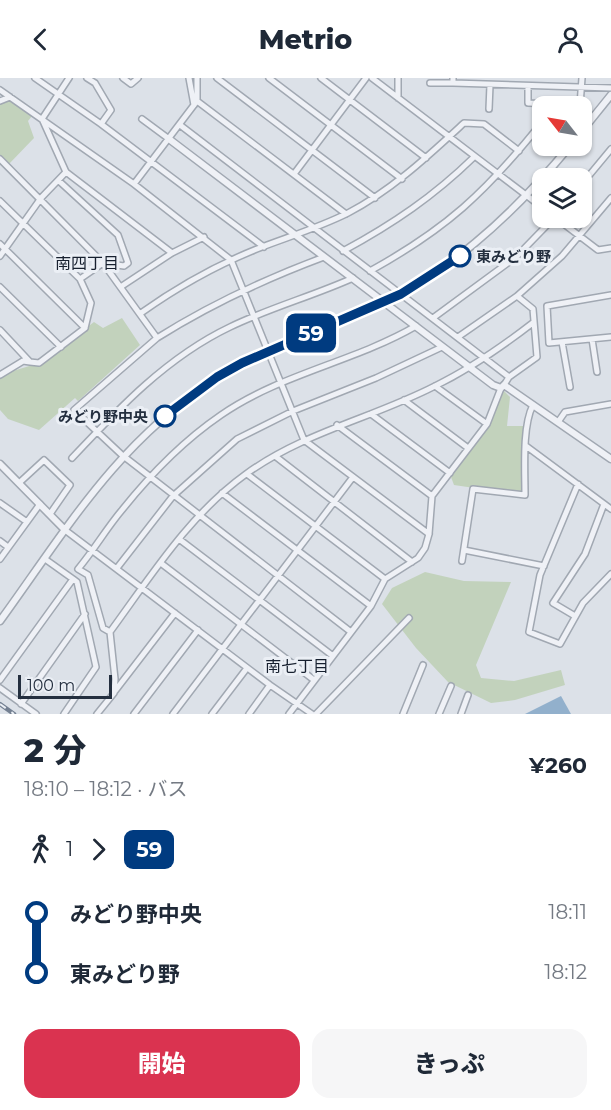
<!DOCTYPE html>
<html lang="ja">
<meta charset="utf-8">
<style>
:root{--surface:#fff;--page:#f6f6f7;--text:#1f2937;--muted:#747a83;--accent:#da3350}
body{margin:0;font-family:Montserrat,"Noto Sans JP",sans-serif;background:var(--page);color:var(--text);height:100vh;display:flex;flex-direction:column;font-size:22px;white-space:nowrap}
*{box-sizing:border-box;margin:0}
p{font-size:20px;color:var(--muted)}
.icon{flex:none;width:33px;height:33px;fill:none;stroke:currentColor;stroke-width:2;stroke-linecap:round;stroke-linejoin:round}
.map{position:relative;height:636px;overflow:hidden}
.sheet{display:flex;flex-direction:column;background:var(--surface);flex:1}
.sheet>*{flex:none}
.badge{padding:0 12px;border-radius:9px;font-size:21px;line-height:39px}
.needle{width:39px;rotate:301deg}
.buttons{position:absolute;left:532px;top:18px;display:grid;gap:12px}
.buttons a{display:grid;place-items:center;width:60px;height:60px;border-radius:12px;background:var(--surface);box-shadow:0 2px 4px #0004;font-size:30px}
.scale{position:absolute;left:18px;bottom:15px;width:94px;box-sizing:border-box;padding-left:6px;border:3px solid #242f3f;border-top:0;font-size:16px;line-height:21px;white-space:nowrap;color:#242f3f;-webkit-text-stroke:4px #ebeff5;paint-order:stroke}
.map>.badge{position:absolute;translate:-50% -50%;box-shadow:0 0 0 3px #fff}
.legs{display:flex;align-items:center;gap:9px;height:66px;padding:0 24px;font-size:20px}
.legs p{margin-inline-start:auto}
.head{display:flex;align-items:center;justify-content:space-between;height:102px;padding:0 24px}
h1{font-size:33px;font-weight:800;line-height:45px}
.primary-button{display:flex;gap:12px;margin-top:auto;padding:12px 24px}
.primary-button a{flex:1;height:69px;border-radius:18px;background:var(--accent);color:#fff;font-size:24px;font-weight:800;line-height:69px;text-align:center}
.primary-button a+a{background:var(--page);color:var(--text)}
ul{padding:0 24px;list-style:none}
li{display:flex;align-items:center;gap:21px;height:60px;font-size:22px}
li i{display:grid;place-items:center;width:9px;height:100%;margin:0 8px;background:currentColor}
li i::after{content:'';width:15px;height:15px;margin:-8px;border:4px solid;border-radius:50%;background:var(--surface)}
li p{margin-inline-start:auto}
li:first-child i{background:linear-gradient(#0000 50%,currentColor 0)}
li:last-child i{background:linear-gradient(currentColor 50%,#0000 0)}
header{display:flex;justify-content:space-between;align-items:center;height:78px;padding:0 24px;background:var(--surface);font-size:27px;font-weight:800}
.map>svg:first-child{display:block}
.green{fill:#c2d2bc}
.water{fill:#92b0cc}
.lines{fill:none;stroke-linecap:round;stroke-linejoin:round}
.minor-casing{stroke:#a1a8b2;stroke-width:8}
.tertiary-casing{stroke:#a1a8b2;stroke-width:9}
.minor{stroke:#eff1f6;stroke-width:5}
.tertiary{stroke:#eff1f6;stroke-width:6}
.rail-casing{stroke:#748092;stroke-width:4.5}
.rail{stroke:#ebeff5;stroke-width:2;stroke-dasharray:7;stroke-linecap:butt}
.line-1-casing{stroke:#fff;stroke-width:14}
.line-1{stroke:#003b80;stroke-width:9}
.stop-1-dot{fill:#fff;stroke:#003b80;stroke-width:3}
.labels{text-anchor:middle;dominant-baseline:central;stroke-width:6;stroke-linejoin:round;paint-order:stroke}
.stop-label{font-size:15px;font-weight:bold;fill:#242f3f;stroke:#ebeff5;text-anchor:start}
.neighbourhood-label{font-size:16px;fill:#17202f;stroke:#ebeff5}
</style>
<header><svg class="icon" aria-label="back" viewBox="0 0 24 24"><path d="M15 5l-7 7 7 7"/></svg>Metrio<svg class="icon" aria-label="person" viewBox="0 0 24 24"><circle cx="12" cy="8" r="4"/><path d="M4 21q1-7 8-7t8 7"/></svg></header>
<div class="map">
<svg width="611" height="636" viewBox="0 0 611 636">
<rect width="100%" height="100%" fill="#dce1e8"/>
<path class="green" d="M8 22 32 38 28 43 34 60 9 86 0 77V25Z
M122 240 140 267 78 323 75 320 39 352 8 341 0 332V297L39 285 94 244 103 250Z
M503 312 510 319 507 348H525L522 417 454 407 451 399 491 345Z
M425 494 464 503 511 504 476 587 481 600 514 603 561 592 565 607 515 622 491 625 448 604 416 570 382 526 392 510Z"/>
<path class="water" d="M561 618 571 636H525Z"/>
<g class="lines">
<g class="minor-casing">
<path id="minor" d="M35 0 101 46 264 169
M87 0 95 5 111 32 101 46
M123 0 131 6 138 0
M189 0 194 27
M217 0 375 120
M269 0 402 101
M321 0 426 80
M372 0 543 130
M453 0V5L611 10
M430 5H453
M528 8V25L580 27 582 0
M0 12 134 106 231 182 304 362 429 456
M398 20V0
M0 23 10 19
M197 23 346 136
M489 31 490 7
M42 41 69 0
M142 41 169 61
M180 47 509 299
M0 81 103 185 157 260 74 332 122 377 351 554
M66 94 172 175
M294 96 366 0
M134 106 197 23V0
M582 106 611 71
M0 123 80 201 103 185 124 188 128 185 118 157 59 103
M556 140 598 172 611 170
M0 166 85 250 39 285 30 284
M343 173C393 146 434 118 474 79
M0 178 41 120 66 94 43 43
M370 193C446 151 485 115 539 48
M80 201 91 225 85 250
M122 208 172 175 204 159
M0 209 61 269
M611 217 547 228 549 265 611 259
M141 235C179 208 218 186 262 169 291 158 320 149 348 135 392 112 427 79 464 45L484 46 519 73
M433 240 516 179 554 140
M0 252 30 284 23 283 0 297
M458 259 517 218
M157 260C211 226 265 201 324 179
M592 261 597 294
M562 264 570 309
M504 307 509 299 537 279 533 231 517 218 562 178 611 120
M435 308 487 346
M404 322 468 370
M371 336 450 395
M558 344 565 334 611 326
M337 347 432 418
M526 368 611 431
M275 378 412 484
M72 380C119 330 167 279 230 249 269 230 313 218 353 200
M247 396 385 501
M19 405 44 382 70 407 50 436
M578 406 540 497 529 554 560 566 583 525 611 496
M222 415 371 528
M0 425 27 444
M65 452 270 607 312 636
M179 461 333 578
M0 463 8 469
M464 472 544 488
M0 481 40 426
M45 481 73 501
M462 483 473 411 525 417C525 392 522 348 533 327
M162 486 314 602
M117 490 173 418 237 361 293 333 376 300 442 269
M575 538 553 525 585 476 604 426
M110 554C151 498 189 437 246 396 304 354 373 340 435 308 470 291 503 268 534 244
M0 602 73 501 77 504 96 589 64 636
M0 610 36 636
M115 613 175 535
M21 626 85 536
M97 636 114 615 115 601 110 554 103 550 88 497 78 491C94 472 106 451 122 432 150 397 183 363 221 337 280 296 354 284 416 248
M134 636 198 552
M173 636 353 399
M212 636 247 590
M249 636 270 607
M289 636 371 528 385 501 418 480 425 470 429 456 432 418 487 346 501 310
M316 636 409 540
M403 636 423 587
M439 636 451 608
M461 636 468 617"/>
</g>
<g class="tertiary-casing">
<path id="tertiary" d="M582 53 611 17
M169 61 493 307 501 310 504 307 611 381
M0 386 65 452
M0 543C68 449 116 366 215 301 260 271 312 257 360 236 446 199 511 139 570 68"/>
</g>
<use href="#minor" class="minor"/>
<use href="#tertiary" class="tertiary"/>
<g class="rail-casing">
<path id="rail" d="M0 626 14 636"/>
</g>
<use href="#rail" class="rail"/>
</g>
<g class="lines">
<g class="line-1-casing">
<path id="line-1" d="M165 338 217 299 242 285 401 216 460 178"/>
</g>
<use href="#line-1" class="line-1"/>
</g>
<g class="stop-1-dot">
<circle cx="460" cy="178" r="10"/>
<circle cx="165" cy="338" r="10"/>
</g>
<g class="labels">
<g class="stop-label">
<text x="476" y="178">東みどり野</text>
<text x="148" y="338" text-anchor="end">みどり野中央</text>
</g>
<g class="neighbourhood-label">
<text x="87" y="185">南四丁目</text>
<text x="297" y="588">南七丁目</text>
</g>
</g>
</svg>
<div class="buttons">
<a><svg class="needle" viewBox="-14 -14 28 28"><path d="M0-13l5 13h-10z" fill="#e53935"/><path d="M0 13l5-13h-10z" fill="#747a83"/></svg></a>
<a><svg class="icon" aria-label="layers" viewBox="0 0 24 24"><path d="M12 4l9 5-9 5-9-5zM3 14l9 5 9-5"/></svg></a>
</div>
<div class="scale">100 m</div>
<b class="badge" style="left:311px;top:255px;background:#003b80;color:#fff">59</b>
</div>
<section class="sheet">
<div class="head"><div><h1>2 分</h1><p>18:10 – 18:12 · バス</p></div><b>¥260</b></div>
<div class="legs"><svg class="icon" aria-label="walk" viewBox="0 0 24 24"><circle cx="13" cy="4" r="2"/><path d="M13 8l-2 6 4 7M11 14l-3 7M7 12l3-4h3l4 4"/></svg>1<svg class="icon" aria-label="forward" viewBox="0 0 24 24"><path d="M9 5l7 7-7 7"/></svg><b class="badge" style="background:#003b80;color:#fff">59</b></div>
<ul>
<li><i style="color:#003b80"></i><b>みどり野中央</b><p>18:11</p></li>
<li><i style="color:#003b80"></i><b>東みどり野</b><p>18:12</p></li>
</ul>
<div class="primary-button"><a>開始</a><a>きっぷ</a></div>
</section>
